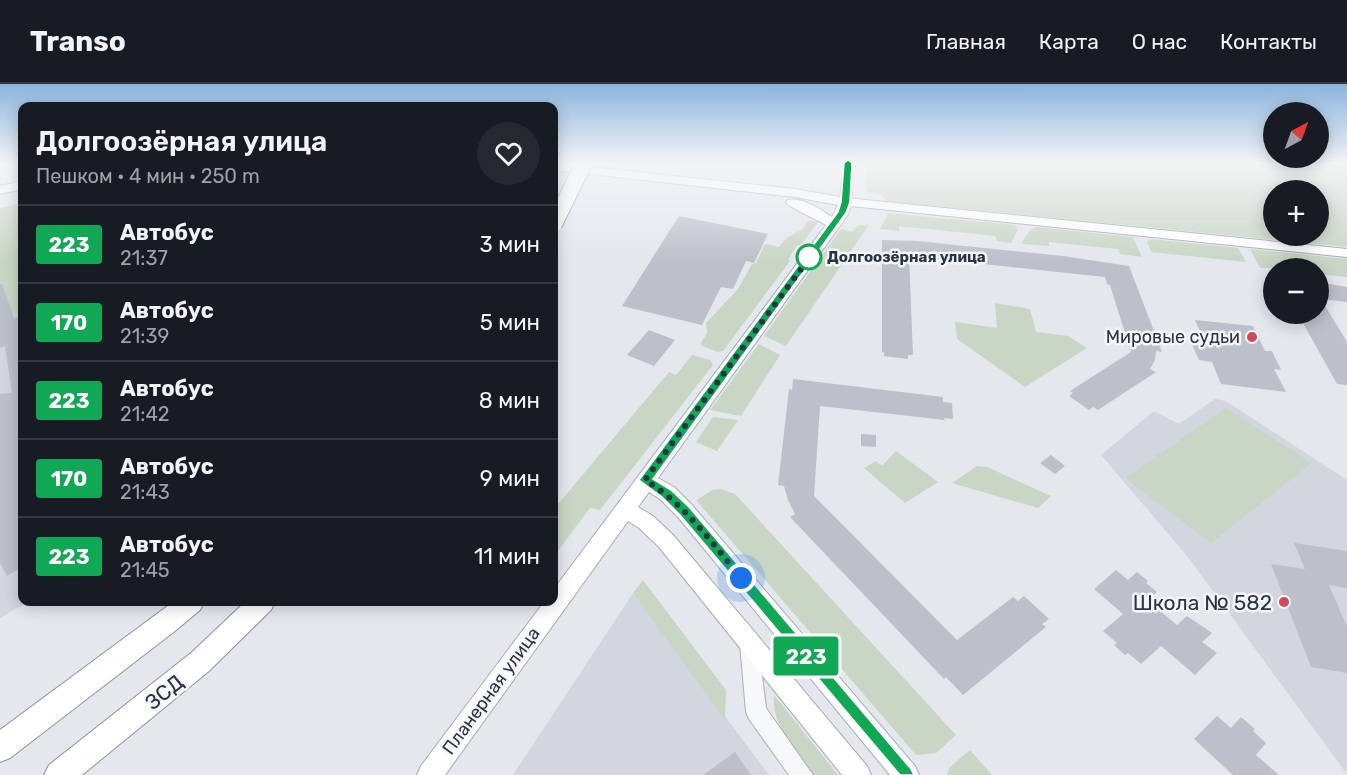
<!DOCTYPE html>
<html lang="ru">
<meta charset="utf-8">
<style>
:root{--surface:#171b24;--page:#242831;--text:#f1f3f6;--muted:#9ea1a6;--line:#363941}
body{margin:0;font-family:Rubik,sans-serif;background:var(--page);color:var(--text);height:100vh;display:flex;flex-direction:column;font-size:22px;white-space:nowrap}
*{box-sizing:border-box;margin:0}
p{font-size:20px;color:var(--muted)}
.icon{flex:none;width:33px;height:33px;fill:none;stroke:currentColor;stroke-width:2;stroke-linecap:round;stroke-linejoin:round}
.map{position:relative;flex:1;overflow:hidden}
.details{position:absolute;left:18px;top:18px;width:540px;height:504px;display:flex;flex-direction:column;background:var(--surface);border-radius:12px;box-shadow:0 3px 15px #0003}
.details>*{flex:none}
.badge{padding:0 12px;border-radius:4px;font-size:21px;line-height:39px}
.needle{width:39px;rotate:41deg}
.buttons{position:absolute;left:1263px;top:18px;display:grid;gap:12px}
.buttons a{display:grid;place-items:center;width:66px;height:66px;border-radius:50%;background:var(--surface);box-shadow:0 3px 15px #0003;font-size:30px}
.you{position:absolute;width:30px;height:30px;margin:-15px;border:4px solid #fff;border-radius:50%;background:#1a73e8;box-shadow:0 0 0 9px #1a73e833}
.map>.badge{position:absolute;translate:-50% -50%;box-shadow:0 0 0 3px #fff}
.round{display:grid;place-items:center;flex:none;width:63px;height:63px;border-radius:32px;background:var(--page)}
.overview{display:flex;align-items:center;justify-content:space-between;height:102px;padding:0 18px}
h1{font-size:28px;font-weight:600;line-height:45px}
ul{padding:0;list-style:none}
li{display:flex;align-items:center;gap:18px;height:78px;padding:0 18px;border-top:2px solid var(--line)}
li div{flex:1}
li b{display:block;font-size:22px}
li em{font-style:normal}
li .badge{min-width:66px;font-weight:700;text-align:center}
header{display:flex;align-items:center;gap:36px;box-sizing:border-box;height:84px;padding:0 30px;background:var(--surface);border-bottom:2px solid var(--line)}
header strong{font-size:28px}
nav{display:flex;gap:33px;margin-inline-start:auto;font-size:21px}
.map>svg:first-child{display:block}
.built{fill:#d2d6de}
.green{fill:#c9d6c5;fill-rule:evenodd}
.building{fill:#bbc0ca}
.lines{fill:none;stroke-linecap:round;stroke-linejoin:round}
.minor-casing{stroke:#a9aeb7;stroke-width:2}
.major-casing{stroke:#a3abb8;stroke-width:2}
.highway-casing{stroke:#8b94a3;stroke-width:2}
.minor{fill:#f7f8fa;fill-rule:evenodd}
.major{fill:#fff;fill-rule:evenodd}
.highway{fill:#fff;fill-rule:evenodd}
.highway-bridge-casing{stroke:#8b94a3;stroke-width:18;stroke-linecap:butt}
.highway-bridge{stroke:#fff;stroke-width:16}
.line{fill:#10a855;stroke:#fff;stroke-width:1.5}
.walk{stroke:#2b3445;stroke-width:6;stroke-dasharray:0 10.8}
.stop-dot{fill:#fff;stroke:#10a855;stroke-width:3}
.poi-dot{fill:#d1495b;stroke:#f4f6f9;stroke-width:2}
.labels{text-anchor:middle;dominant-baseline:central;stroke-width:5;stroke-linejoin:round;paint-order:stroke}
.far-stop-label{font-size:15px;font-weight:bold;fill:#2b3445;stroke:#f4f6f9;text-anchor:start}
.poi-label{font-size:18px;fill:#2b3445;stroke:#f4f6f9;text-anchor:end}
.street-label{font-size:18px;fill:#2b3445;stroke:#f4f6f9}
.near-poi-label{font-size:21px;fill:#2b3445;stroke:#f4f6f9;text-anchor:end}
.near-street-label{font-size:21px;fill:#2b3445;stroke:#f4f6f9}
</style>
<header>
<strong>Transo</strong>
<nav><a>Главная</a><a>Карта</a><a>О нас</a><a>Контакты</a></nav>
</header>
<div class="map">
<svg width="1347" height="691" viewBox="0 0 1347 691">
<rect width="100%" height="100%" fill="#e4e7ec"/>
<path class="built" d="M22 228V518H28L0 534V234Z
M1215 315 1226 317 1347 396V690L1188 473 1101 371 1154 327 1179 340Z
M633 509 769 691H513Z"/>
<path class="green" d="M866 79H1347V163L887 117 881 111 868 108 866 105ZM1274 106H1318V152H1274Z
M22 119V228L0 234V124Z
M888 129 1015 141 1018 145 1011 159 997 157 995 152 899 142V147L880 145Z
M808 137 818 138 801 161H797L788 176 790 177 723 267 718 268 702 262 701 259 707 249 706 239 738 205 752 180 756 179 765 160 779 163 786 154 803 145Z
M859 141 868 142 786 262 764 252 841 145 852 148Z
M1036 143 1133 153 1142 173 1120 170 1118 165 1049 158V162L1024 160 1022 158 1030 146Z
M1150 155 1238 164 1246 178 1151 168 1147 158Z
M1250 165 1347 175V193L1319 190 1318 184H1260Z
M995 219 1030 225 1036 248 1068 252 1087 264 1025 303 957 255 955 238 997 244Z
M759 260 780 271 741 332 710 326Z
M692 271 710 276 713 281 600 426 590 424 554 472V425L669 288 676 291Z
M1226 324 1312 379 1211 459 1125 394Z
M713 333 738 336 717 367 696 358Z
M896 367 938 398 905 419 864 384 876 377 882 382Z
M977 382 987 383 1051 412 1038 424 952 399Z
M721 405 735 410 956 651 936 669 916 671 696 416 713 406Z
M643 496 726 606 725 636 633 509Z
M774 611 838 691H812C796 668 771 640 774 611Z
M970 666 992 691H947L949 684Z"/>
<path class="building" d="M679 132 768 150 754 179 746 177 733 205 721 203 702 241 622 222Z
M882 156 917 157 1063 172 1129 182 1162 268 1156 267 1155 276 1150 285 1156 288 1098 326 1093 323 1089 326 1069 312 1073 309 1070 307 1131 268 1110 201 1107 200 1105 193 909 172 913 271H908V275L884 272V268H882Z
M1318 198 1347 203V218L1321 215 1347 258V301L1337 300 1298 230H1318Z
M0 200H2L14 234 22 232V483L7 492 0 479V310L12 309 5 262 0 264Z
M1195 236 1253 242 1265 267H1272L1281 286 1274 285 1286 308 1221 300 1212 278 1199 276 1191 258 1205 259Z
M649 246 675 256 654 282 627 271Z
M793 295 943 313V318L952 319 953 335 944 334 945 336 820 322 814 412 957 556 1013 513 1018 517 1024 512 1049 535 1042 540 1046 543 963 611 946 593 944 595 790 433 795 430 788 416 784 402 778 401 789 305 792 306Z
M861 350 876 351V363L861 362Z
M1051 371 1065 382 1055 390 1040 379Z
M1294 459 1347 467V504L1329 501 1347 543V589L1311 583 1271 480 1305 485Z
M1116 486 1128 496 1137 488 1148 497 1146 499 1157 508 1147 516 1177 541 1187 532 1212 549 1202 558 1217 569 1195 591 1161 562 1141 580 1128 569 1125 571 1114 561 1117 559 1103 547 1123 530 1094 505Z
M1217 632 1231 644 1241 633 1255 645 1253 647 1266 659 1256 671 1279 691H1233L1194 655Z
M735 668 751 691H703Z"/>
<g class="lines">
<g class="minor-casing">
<path id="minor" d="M843 79H853L852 118 846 121 840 118Z
M749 551 756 554 758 560 766 624 813 691H789L749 635 746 628 740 560 742 554Z"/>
</g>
<g class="major-casing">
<path id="major" d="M554 79 795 105 846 114 1347 165V173L851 122 847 132 658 394 674 403 692 421 915 682 919 691H890L678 433 660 415 649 408 638 423 653 432 673 451 867 682 871 691H842L659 463 639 444 628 437 445 691H417L421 682 544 518H554V505L826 141C816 135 793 125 786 119L788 116C803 113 820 125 832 133L838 121 795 113 554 86Z
M22 97V105L0 110V102Z"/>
</g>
<g class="highway-casing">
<path id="highway" d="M173 518H204L200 526 175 547 10 674 0 678V646Z
M245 518H275L271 526 209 587 82 691H44L49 681 191 569Z"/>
</g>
<use href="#minor" class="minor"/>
<use href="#major" class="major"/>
<use href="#highway" class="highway"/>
<g class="highway-bridge-casing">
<path id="highway-bridge" d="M554 140 584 79"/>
</g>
<use href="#highway-bridge" class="highway-bridge"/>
</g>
<linearGradient id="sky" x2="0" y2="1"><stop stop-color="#8bb4dd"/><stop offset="0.45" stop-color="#f3f4f6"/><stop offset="1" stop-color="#f3f4f6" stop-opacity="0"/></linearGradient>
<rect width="1347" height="176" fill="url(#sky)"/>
<path class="line" d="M848 76 852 79 850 118 846 129 653 395 671 406 689 423 911 685 914 691H900L680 431 662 413 639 396 838 128 841 118 844 79Z"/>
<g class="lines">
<path class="walk" d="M741 494C712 459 685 420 645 396L813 169 809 173"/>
</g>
<circle class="stop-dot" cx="809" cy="173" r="12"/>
<g class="poi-dot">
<circle cx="1252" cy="253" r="6"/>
<circle cx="1284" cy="518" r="6"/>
</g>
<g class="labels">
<g class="far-stop-label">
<text x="827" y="173">Долгоозёрная улица</text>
</g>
<g class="poi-label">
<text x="1240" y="253">Мировые судьи</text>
</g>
<g class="street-label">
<text transform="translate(491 607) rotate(-54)">Планерная улица</text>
</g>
<g class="near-poi-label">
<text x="1272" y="518">Школа № 582</text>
</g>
<g class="near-street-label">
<text transform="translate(164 608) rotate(-39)">ЗСД</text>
</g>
</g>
</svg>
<div class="buttons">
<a><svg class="needle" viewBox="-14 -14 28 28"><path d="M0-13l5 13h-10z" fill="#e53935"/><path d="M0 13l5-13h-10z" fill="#9ea1a6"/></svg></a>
<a>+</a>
<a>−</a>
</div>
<div class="you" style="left:741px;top:494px"></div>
<b class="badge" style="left:806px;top:572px;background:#10a855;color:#fff">223</b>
<section class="details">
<div class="overview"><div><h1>Долгоозёрная улица</h1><p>Пешком · 4 мин · 250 m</p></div><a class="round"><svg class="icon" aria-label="heart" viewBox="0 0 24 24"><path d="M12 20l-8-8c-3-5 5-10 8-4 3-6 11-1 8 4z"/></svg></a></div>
<ul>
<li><span class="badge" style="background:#10a855;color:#fff">223</span><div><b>Автобус</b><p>21:37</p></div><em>3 мин</em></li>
<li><span class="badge" style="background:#10a855;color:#fff">170</span><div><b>Автобус</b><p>21:39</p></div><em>5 мин</em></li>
<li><span class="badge" style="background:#10a855;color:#fff">223</span><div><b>Автобус</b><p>21:42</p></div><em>8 мин</em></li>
<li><span class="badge" style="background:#10a855;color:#fff">170</span><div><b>Автобус</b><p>21:43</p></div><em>9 мин</em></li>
<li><span class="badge" style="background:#10a855;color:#fff">223</span><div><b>Автобус</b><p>21:45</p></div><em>11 мин</em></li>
</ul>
</section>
</div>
